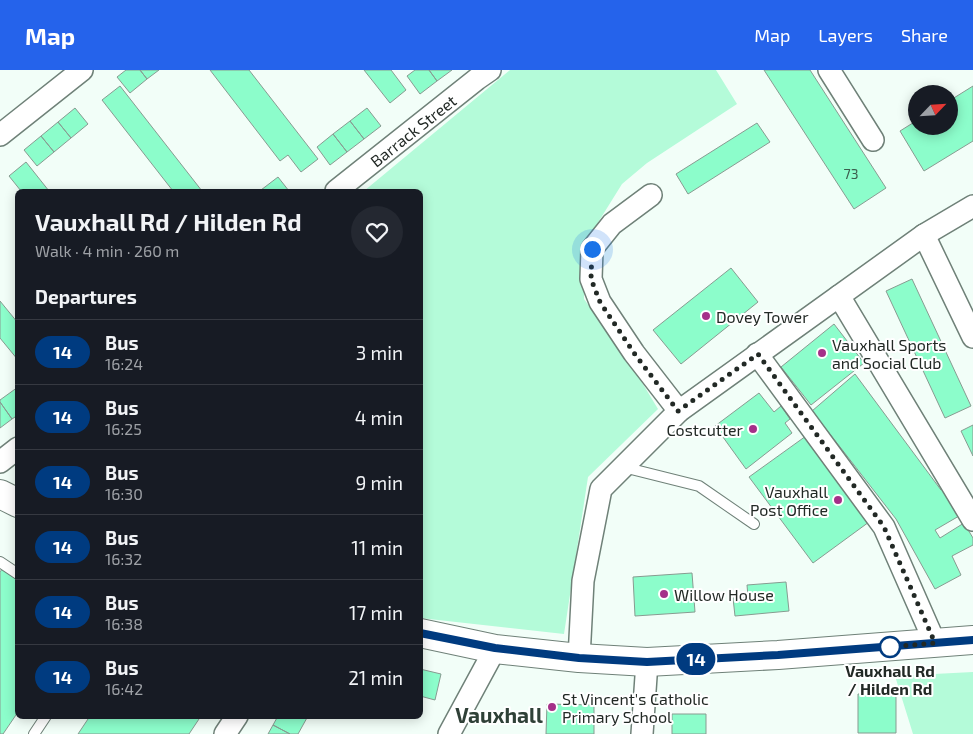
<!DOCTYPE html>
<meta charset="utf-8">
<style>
:root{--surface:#171b24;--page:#242831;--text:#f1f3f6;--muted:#9ea1a6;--line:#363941;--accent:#2563eb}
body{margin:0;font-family:"Exo 2",sans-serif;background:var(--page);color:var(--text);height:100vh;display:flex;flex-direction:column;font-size:19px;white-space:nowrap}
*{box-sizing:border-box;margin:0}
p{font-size:16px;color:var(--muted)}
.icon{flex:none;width:28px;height:28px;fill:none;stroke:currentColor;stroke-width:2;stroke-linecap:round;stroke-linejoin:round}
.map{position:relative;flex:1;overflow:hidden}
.side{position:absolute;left:15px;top:119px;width:408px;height:530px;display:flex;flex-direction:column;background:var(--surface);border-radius:8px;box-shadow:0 2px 12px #0003}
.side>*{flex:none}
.badge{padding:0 10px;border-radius:16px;font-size:18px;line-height:32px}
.needle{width:32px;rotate:65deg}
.controls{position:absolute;left:908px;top:15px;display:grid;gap:10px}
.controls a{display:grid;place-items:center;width:50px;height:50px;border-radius:50%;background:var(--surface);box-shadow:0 2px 12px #0003;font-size:25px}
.you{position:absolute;width:25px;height:25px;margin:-12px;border:4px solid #fff;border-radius:50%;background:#1a73e8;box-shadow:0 0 0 8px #1a73e833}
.map>.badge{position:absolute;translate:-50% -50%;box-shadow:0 0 0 2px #fff}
h2{padding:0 20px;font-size:19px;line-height:45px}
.round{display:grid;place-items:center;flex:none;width:52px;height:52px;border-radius:26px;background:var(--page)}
.overview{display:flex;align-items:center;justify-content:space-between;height:85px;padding:0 20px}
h1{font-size:24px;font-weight:700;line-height:38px}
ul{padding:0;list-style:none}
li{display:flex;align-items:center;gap:15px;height:65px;padding:0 20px;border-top:1px solid var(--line)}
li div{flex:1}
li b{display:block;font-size:19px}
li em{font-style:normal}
li .badge{min-width:55px;font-weight:700;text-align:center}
header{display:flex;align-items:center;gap:30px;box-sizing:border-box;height:70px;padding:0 25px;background:var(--accent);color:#fff}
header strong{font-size:24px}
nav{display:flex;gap:28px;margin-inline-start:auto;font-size:18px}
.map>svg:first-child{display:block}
.green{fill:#b4fbd9}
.building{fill:#8cfdcb;stroke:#889b91}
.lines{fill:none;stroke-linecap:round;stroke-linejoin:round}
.lane-casing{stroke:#6f8178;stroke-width:12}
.street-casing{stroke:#6f8178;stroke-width:24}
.secondary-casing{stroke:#6f8178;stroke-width:30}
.lane{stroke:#fff;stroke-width:10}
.street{stroke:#fff;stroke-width:21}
.secondary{stroke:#fff;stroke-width:28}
.line-casing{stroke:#fff;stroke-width:11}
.line{stroke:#003b80;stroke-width:8}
.walk{stroke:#222925;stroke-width:5;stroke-dasharray:0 9}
.poi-dot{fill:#a53089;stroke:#fff;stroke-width:2}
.stop-dot{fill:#fff;stroke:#003b80;stroke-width:2.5}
.labels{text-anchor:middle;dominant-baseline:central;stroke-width:4;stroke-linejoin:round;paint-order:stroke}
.number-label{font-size:14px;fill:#3c5e4e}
.street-label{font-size:16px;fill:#222925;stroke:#fff}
.poi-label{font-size:16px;fill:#222925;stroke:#fff;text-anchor:start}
.stop-label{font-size:16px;font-weight:bold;fill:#222925;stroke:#fff}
.district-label{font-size:21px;font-weight:bold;fill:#2f4037;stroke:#fff}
</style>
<header>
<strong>Map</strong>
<nav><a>Map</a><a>Layers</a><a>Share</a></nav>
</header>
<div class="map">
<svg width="973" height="664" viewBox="0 0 973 664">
<rect width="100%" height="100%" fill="#f2fef8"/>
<path class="green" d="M510 0H716L737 34 647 93 622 114 584 175V229L626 286 658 339 588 407 564 564 420 548V121H364Z
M973 602V664H913L895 606Z"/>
<path class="building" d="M126 0H140L147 9 130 23 117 7Z
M140 0H159L147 9Z
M210 0H249L318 89 301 102 288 85 280 91Z
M364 0H391L406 20 390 33Z
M415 0H429L437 11 420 24 407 6Z
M429 0H452L437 11Z
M764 0H810L886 118 854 139Z
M120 16 202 121H173L102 30Z
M973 16V71L924 101 900 61 916 51V56H949V31Z
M75 38 88 54 71 68 58 52Z
M367 38 381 56 364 69 350 51Z
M350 51 364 69 347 82 333 64Z
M58 52 71 68 54 82 41 66Z
M757 53 770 72 688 124 676 104Z
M333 64 347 82 330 95 317 77Z
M41 66 54 82 37 96 24 80Z
M26 92 49 121H21L9 106Z
M278 107 289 121H262L261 120Z
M731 198 758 232 681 294 653 260Z
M912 209 971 336 945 348 886 221Z
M0 231 18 253V290L0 268Z
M834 254 864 293 811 335 781 297Z
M855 304 941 420 943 418 959 446 935 460 940 468 964 453 973 468V475L952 486 961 505 935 519 896 449 812 341Z
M18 317V345L12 349 0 332V330Z
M759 323 774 342 781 336 790 349 785 353 792 363 746 399 715 356Z
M0 332 12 349 0 358Z
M973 355V386L961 361Z
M806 366 869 452 813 493 749 407Z
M2 499 18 510V642L3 664H0V502Z
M692 503 695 542 635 546 633 507Z
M786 512 789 541 735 546 733 528 748 527 747 515Z
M420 599 441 604 435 630 420 626Z
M858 624H896V663H858Z
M547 634 594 635V664H546Z
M672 644H706V664H672Z
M90 646H201L189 664H78Z
M278 646H308L298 664H290L273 655Z
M273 655 290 664H268Z"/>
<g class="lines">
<g class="lane-casing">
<path id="lane" d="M623 397 699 416 754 454
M0 492 18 504
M34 664 46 646"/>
</g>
<g class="street-casing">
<g id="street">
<path d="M829 0 873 70"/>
<path d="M0 65 82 0"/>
<path id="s1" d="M336 121 477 9 490 0"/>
<path d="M651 125 612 154 592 179 591 209 600 232 634 283 679 341"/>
<path d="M924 165 973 267"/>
<path d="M839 226 973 450"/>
<path d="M757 284 884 457 935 573"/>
<path d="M0 392 18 378"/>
<path d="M579 588 583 511 601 419 679 341 924 165 973 136"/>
<path d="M225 664 237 646"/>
<path d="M449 664 495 579"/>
<path d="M642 664 647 592"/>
</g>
</g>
<g class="secondary-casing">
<path id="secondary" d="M0 424 18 433
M420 563 495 579 579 588 647 592 778 585 973 570"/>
</g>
<use href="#lane" class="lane"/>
<use href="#street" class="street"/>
<use href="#secondary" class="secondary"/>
</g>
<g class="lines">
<g class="line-casing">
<path id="line" d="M420 563 495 578 579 588 647 592 778 585 973 570"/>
</g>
<use href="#line" class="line"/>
<path class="walk" d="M592 179 591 209 600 232 634 283 678 341 758 284 884 457 935 573 887 577H890"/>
</g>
<g class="poi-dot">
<circle cx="706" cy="246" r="5"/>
<circle cx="822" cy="283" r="5"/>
<circle cx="753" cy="359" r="5"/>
<circle cx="838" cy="430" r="5"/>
<circle cx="664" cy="524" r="5"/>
<circle cx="552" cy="637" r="5"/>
</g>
<circle class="stop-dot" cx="890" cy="577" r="10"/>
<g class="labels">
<g class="number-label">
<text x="851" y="103">73</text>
</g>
<g class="street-label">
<text stroke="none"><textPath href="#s1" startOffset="98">Barrack Street</textPath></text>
</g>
<g class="poi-label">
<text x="716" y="246">Dovey Tower</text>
<text x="832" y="274">Vauxhall Sports<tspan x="832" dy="18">and Social Club</tspan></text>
<text x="743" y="359" text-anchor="end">Costcutter</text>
<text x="828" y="421" text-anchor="end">Vauxhall<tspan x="828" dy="18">Post Office</tspan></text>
<text x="674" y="524">Willow House</text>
<text x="562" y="628">St Vincent's Catholic<tspan x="562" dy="18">Primary School</tspan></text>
</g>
<g class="stop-label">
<text x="890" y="600">Vauxhall Rd<tspan x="890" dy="18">/ Hilden Rd</tspan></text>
</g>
<g class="district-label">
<text x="499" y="644">Vauxhall</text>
</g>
</g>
</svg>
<div class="controls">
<a><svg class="needle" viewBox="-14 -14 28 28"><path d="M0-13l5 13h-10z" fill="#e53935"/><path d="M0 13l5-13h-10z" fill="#9ea1a6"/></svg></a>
</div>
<div class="you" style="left:592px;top:179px"></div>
<b class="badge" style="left:696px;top:589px;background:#003b80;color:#fff">14</b>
<section class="side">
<div class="overview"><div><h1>Vauxhall Rd / Hilden Rd</h1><p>Walk · 4 min · 260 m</p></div><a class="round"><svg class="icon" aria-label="heart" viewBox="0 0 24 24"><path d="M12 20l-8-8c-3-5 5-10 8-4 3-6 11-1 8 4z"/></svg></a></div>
<h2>Departures</h2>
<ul>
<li><span class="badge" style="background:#003b80;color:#fff">14</span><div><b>Bus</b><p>16:24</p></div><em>3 min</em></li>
<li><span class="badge" style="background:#003b80;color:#fff">14</span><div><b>Bus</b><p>16:25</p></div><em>4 min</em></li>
<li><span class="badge" style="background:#003b80;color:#fff">14</span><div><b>Bus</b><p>16:30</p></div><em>9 min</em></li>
<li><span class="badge" style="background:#003b80;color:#fff">14</span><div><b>Bus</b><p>16:32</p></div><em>11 min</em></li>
<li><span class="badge" style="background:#003b80;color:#fff">14</span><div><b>Bus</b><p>16:38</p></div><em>17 min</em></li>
<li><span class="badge" style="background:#003b80;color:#fff">14</span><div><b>Bus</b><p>16:42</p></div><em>21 min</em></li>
</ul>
</section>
</div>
